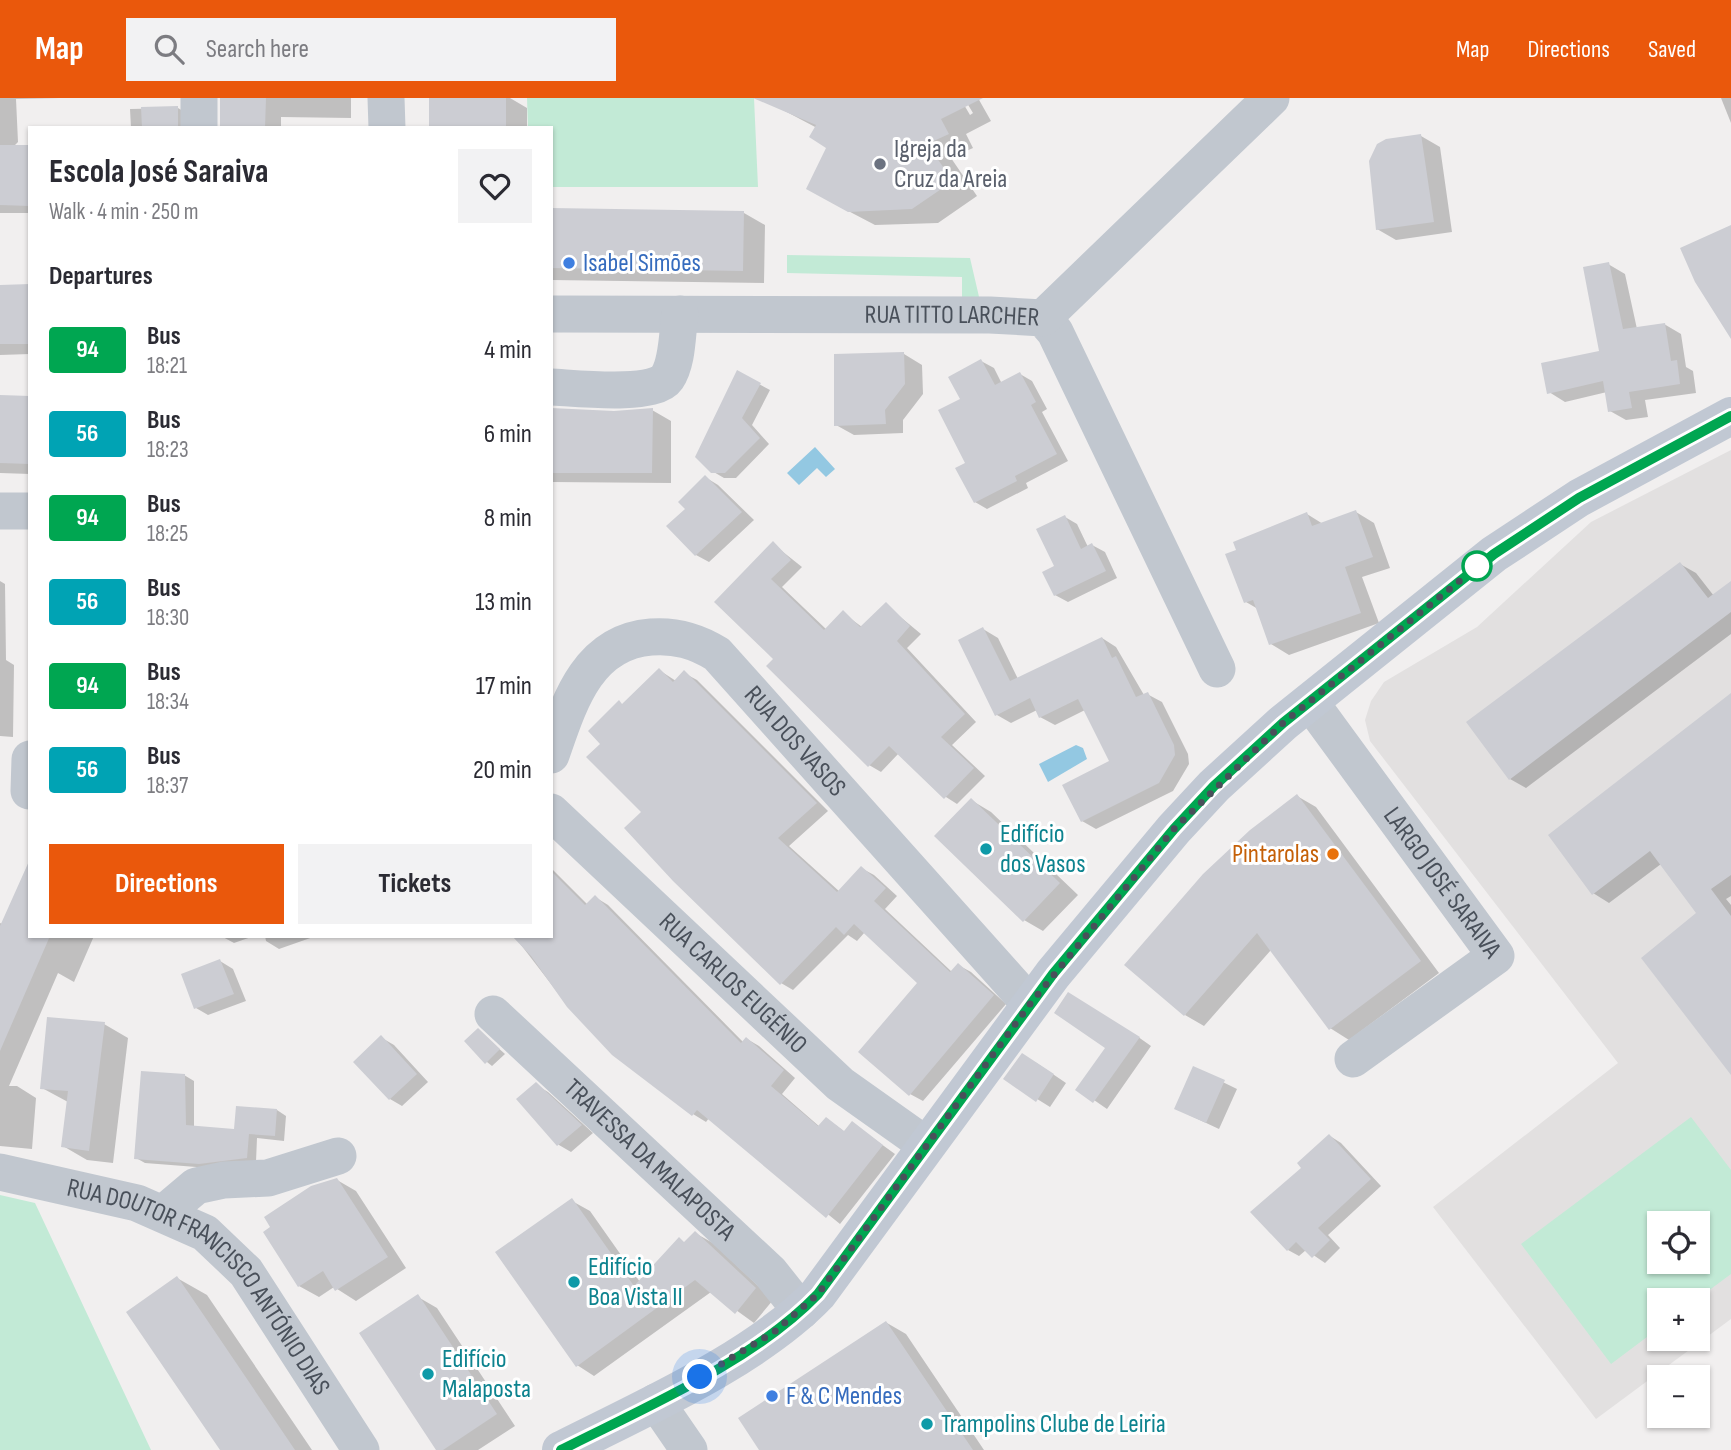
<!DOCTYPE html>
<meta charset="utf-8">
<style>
:root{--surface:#fff;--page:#f2f2f3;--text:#2b2b33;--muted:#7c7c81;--accent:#ea580c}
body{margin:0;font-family:"Sofia Sans Condensed",sans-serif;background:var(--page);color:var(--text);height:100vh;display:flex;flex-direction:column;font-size:26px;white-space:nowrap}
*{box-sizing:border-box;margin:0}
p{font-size:23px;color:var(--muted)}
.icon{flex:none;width:38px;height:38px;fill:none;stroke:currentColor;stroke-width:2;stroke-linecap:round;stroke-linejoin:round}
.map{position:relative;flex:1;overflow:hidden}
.sheet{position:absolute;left:28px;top:28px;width:525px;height:812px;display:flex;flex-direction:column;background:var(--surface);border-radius:0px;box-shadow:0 2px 5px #0004}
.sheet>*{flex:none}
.badge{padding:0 14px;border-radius:5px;font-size:24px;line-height:46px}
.buttons{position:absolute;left:1647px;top:1113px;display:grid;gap:14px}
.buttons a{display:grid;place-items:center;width:63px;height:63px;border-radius:0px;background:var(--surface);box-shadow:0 2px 5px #0004;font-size:35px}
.you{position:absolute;width:35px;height:35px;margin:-18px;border:5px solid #fff;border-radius:50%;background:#1a73e8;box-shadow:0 0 0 10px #1a73e833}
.map>.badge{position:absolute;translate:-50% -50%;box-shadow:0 0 0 4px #fff}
h2{padding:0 21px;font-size:26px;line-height:63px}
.round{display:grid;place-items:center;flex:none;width:74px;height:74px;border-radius:0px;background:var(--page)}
.overview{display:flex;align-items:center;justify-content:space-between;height:119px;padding:0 21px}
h1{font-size:33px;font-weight:700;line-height:52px}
.action{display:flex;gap:14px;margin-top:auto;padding:14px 21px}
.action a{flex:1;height:80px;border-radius:0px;background:var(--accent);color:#fff;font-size:28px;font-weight:700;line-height:80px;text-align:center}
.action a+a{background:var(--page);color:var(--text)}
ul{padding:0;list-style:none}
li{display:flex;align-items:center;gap:21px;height:84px;padding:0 21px}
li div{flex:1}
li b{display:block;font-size:26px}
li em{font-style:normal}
li .badge{min-width:77px;font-weight:700;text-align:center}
header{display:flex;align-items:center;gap:42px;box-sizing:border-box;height:98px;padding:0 35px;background:var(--accent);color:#fff}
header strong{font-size:33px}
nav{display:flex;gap:38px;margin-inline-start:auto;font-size:24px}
.search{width:490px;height:63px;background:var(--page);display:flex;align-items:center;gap:18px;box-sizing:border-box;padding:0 24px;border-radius:0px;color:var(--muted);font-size:26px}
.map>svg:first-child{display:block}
.education{fill:#e2e0e0;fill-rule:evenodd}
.green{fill:#c2ead6;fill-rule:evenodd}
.water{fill:#93c8e2}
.shadow{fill:#0003}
.building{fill:#cccdd3}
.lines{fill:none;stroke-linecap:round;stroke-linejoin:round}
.street{stroke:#c1c7cf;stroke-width:37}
.secondary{stroke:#c1c8d3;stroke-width:38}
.line-casing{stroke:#fff;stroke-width:16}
.line{stroke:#00a651;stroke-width:10}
.walk{stroke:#49505a;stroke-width:7;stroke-dasharray:0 12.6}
.worship-dot{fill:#6b7280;stroke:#fff;stroke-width:2.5}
.shop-dot{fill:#3f7fe0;stroke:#fff;stroke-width:2.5}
.stop-dot{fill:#fff;stroke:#00a651;stroke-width:3.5}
.culture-dot{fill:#0f9aa8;stroke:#fff;stroke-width:2.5}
.food-dot{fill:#e8710a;stroke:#fff;stroke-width:2.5}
.labels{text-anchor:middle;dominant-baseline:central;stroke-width:6;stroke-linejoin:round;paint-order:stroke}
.worship-label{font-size:26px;fill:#5b616d;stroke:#fff;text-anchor:start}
.shop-label{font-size:26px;fill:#366cbe;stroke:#fff;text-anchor:start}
.street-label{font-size:26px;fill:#49505a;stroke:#fff}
.culture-label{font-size:26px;fill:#0d838f;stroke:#fff;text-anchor:start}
.food-label{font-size:26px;fill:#c56008;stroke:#fff;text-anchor:end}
</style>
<header>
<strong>Map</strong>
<div class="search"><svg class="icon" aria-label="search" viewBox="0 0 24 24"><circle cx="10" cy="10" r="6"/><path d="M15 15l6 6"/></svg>Search here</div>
<nav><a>Map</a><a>Directions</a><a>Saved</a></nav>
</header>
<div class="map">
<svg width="1731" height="1352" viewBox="0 0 1731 1352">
<rect width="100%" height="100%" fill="#f1efef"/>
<path class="education" d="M1731 352V1221L1596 1321 1433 1109 1618 965 1370 643 1365 622 1371 603 1384 584 1477 529 1591 424ZM1659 1125H1698V1164H1659ZM1659 1202H1698V1241H1659Z"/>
<path class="green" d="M527 0H754L758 89H551V30H528Z
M787 157 970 160 980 203H962V179L787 175Z
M1691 1019 1731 1072V1176L1696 1202H1659V1230L1611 1266 1521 1146ZM1659 1125H1698V1164H1659Z
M0 1097 35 1105 151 1352H0Z"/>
<path class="water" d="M815 349 835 371 826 379 817 370 799 387 787 375Z
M1076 647 1083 650 1087 661 1048 684 1039 666Z"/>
<path class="shadow" d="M0 0H61L16 1 18 44 13 49H30V115H0Z
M222 0H351V20L281 19V30H222Z
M431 0H510L527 10V30H431Z
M789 0H960L970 17 973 15 964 0H978L991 23 966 36 973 50 951 60 977 98 938 125 875 127 833 105 828 49 817 30 783 12Z
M1721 0H1731V25Z
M178 10 193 19 194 30H131L130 11Z
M1421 38 1440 49 1452 134 1396 142 1377 131Z
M551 112 744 115 765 127 764 185 551 182Z
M1608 166 1625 176 1637 231 1664 226 1681 236 1686 269 1693 273 1696 295 1645 302 1648 319 1626 322 1610 313 1607 294 1565 304 1549 294 1601 255Z
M30 188V256L0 257V189Z
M904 256 922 267 923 296 903 322V335L854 337 836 327Z
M981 263 994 270 1002 286 1020 276 1032 283 1047 311 1042 314 1068 363 1026 385 1028 390 987 411 975 404 967 366 962 302Z
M738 275 770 292 752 327 769 346 736 380H724L712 373Z
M0 299H30V376L0 375Z
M551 312 613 315 652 312 671 323V385L551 384Z
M705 379 718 387 754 422 709 464 696 457 669 429 687 411Z
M1356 414 1374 425 1390 470 1362 479 1379 525 1289 557 1271 546 1258 511 1246 504 1307 416 1323 426Z
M1065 419 1077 426 1088 449 1092 447 1105 454 1117 480 1068 504 1055 497Z
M773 446 802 469 782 489 827 532 843 515 862 529 886 507 921 536 907 550 976 624 952 647 985 678 957 706 946 699 899 655 881 674 869 667 776 561 716 504Z
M1680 466 1696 475 1714 498 1731 485V536L1526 690 1510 681Z
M0 483 5 486 6 562 14 567 13 639 0 638Z
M983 531 998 540 1018 581 1102 540 1116 549 1144 597 1147 596 1162 604 1188 656 1189 666 1173 693 1096 731 1082 723 1111 664 1085 612 1055 627 1040 619 1037 612 1011 625 997 617Z
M659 572 676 583 684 575 697 582 828 713 789 748 840 794 861 770 874 777 897 798 885 811 952 874 958 867 971 874 1006 906 923 1003 910 996 920 885 865 834 857 843 848 837 793 892 781 885 644 714 602 646 624 607Z
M1731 598V798L1726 801 1731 807V974L1699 816 1661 766 1609 805 1593 795Z
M1297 698 1316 709 1439 875 1349 942 1330 930 1271 852 1204 928 1185 917Z
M971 702 991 714 1078 797 1043 833 1024 822Z
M551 770 588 807 595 799 608 807 744 945 747 941 759 948 795 980 782 996 820 1029 827 1021 845 1034 852 1025 895 1056 840 1126 709 1020 706 1024 693 1016 613 955 568 908 518 843 551 838Z
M0 825 30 838H94L74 884 58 875 9 988H17L36 1000 32 1051 0 1048Z
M221 838H254L234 845Z
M265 838H316L279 851 266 843Z
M220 863 233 871 246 903 208 917 196 910Z
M104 926 128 940 113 1065 87 1062 63 1048 68 1004 42 990Z
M478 932 505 956 492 968 487 964Z
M1134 936 1151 948 1107 1011 1078 991Z
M382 940 394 947 428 984 402 1008 390 1001Z
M1035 964 1066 985 1050 1009 1005 981Z
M1194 970 1237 991 1219 1031 1189 1017Z
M184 977 194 983V1030L236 1033 277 1012 286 1018 284 1043 257 1040 256 1064 209 1070 145 1065 136 1060Z
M536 987 548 994 593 1035 571 1054 559 1047 519 1001Z
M1330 1038 1341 1045 1381 1088 1328 1137 1340 1150 1325 1165 1306 1152 1299 1158 1288 1152 1304 1070Z
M337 1082 356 1093 406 1170 356 1203 334 1189 319 1199 299 1188Z
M572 1103 590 1113 640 1184 695 1135 713 1145 773 1202 754 1225 711 1194 594 1278 577 1267Z
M177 1180 207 1197 312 1352H221Z
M418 1199 437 1210 515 1328 478 1352H438Z
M887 1225 906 1236 984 1352H761Z"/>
<path class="building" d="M220 0H266L265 30H220Z
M429 0H506V30H429Z
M753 0H983L941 21 949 36 927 46 953 83 912 111 848 114 806 91 826 50 809 39 816 27Z
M178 8V30H142L141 9Z
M1421 36 1434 124 1376 132 1369 63 1377 46 1386 41Z
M0 47H30V108L0 107Z
M551 110 744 113 743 173 551 170Z
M1731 127V241L1695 184 1680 150Z
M1609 164 1623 231 1665 225 1671 263 1677 262 1680 286 1629 294 1632 310 1608 314 1603 283 1547 296 1541 265 1599 253 1583 169Z
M30 186V246H0V187Z
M904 254 905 286 885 312 886 326 834 328V256Z
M981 261 995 287 1020 274 1036 304 1031 307 1057 356 1015 378 1017 383 974 405 955 370 965 365 938 312 960 301 948 279Z
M737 272 761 285 742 320 760 340 725 375H711L695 359Z
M0 297 30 298V366L0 365Z
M551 310 614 313 653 310 652 375H551Z
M705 377 742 414 695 458 666 428 685 411 678 404Z
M1356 412 1373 459 1345 469 1361 515 1269 547 1253 502 1244 505 1225 456 1236 452 1233 444 1307 414 1312 428Z
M1065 417 1081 451 1092 445 1106 473 1054 498 1042 474 1054 468 1036 431Z
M773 443 791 462 771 481 824 532 843 512 860 529 886 504 910 528 897 543 965 616 941 639 974 670 944 701 889 648 868 669 766 568 773 561 714 504Z
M1680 464 1708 500 1731 483V514L1509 682 1466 624Z
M983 529 1010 583 1102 539 1112 560 1116 558 1136 599 1148 594 1174 647 1175 657 1159 685 1081 724 1062 687 1109 663 1078 601 1039 620 1030 600 995 618 958 542Z
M659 570 673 584 684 572 817 705 778 740 837 794 861 768 886 790 874 803 950 874 958 865 994 897 909 998 858 954 917 885 854 826 844 837 836 829 780 887 673 783 624 730 641 714 586 659 600 646 588 633 619 602 622 606Z
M1731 595V777L1711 791 1731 818V977L1641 860 1696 815 1650 753 1592 797 1548 737Z
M1297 696 1421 863 1329 932 1257 835 1184 918 1124 867 1203 776 1250 732Z
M971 700 1060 785 1023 824 934 738Z
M30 761V838H50L0 953V828Z
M551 773 585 807 595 797 741 945 746 939 784 972 771 988 818 1028 826 1019 844 1033 852 1023 883 1047 826 1120 697 1012 692 1018 612 957 567 909 531 858 512 838H551Z
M220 861 234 896 194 911 181 876Z
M1068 894 1140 939 1093 1005 1075 992 1105 950 1054 915Z
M47 919 105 924 89 1053 61 1049 68 993 40 991Z
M478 930 500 951 485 966 464 943Z
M381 937 417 976 389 1002 353 964Z
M1022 955 1054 976 1036 1004 1003 981Z
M1193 968 1225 982 1206 1025 1174 1011Z
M141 973 185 976 186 1027 234 1031 236 1008 277 1011 275 1038 249 1036 247 1060 199 1066 134 1061Z
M536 984 582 1027 557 1048 516 1001Z
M1329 1036 1371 1081 1318 1130 1330 1142 1312 1160 1296 1144 1287 1153 1250 1114 1301 1070 1297 1065Z
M337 1080 388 1159 335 1193 323 1173 298 1189 263 1134 270 1129 264 1119 311 1088Z
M572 1100 634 1188 679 1139 684 1144 695 1133 756 1190 735 1216 695 1182 576 1269 495 1154Z
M177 1178 205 1219 295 1352H220L126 1214Z
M418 1196 497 1316 443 1352H436L359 1235Z
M886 1223 973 1352H759L738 1320Z"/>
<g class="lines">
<g class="street">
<path d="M386 0 387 30"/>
<path d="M199 30V0"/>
<path id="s1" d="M551 216 990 217 1043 220 1055 234 1217 571"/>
<path d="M1043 220 1271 0"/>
<path d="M551 289C575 290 654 299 667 280 678 264 677 235 680 216"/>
<path d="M0 413H30"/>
<path id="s2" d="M1310 604 1496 858 1353 961"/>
<path id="s3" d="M551 657C569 605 587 544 651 539 676 537 696 543 717 556L1030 906"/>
<path d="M29 693 30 661"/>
<path id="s4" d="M551 714 840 986 926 1047"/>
<path id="s5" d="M493 916 770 1174 801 1213"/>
<path id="s6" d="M0 1074 137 1105 205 1135 246 1174 361 1352"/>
<path d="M164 1115 196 1088 224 1082 268 1080 338 1058"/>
<path d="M656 1304 689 1352"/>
</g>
<path class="secondary" d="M561 1352C642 1311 756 1261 818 1196L1053 876 1174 731 1214 688 1283 625 1494 456 1579 400 1731 318"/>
</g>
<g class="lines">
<g class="line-casing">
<path id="line" d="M561 1352C644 1310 754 1263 818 1196L1053 876 1174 731 1214 688 1283 625 1494 456 1579 400 1731 318"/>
</g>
<use href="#line" class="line"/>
<path class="walk" d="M700 1279 774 1234 818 1196 1030 906 1174 731 1283 625 1482 465 1477 468"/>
</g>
<circle class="worship-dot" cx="880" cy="66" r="7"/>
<g class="shop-dot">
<circle cx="569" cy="165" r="7"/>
<circle cx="772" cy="1298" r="7"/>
</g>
<circle class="stop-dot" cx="1477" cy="468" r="14"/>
<g class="culture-dot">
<circle cx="986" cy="751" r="7"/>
<circle cx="574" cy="1184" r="7"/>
<circle cx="428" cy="1276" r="7"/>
<circle cx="927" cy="1326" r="7"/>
</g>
<circle class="food-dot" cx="1333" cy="756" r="7"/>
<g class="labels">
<g class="worship-label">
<text x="894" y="51">Igreja da<tspan x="894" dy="30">Cruz da Areia</tspan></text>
</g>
<g class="shop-label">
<text x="583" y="165">Isabel Simões</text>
<text x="786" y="1298">F &amp; C Mendes</text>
</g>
<g class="street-label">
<text stroke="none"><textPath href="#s1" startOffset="401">RUA TITTO LARCHER</textPath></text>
<text stroke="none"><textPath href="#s3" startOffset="352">RUA DOS VASOS</textPath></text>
<text stroke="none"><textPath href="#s2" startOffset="224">LARGO JOSÉ SARAIVA</textPath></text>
<text stroke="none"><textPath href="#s4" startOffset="250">RUA CARLOS EUGÉNIO</textPath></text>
<text stroke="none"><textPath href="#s5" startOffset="214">TRAVESSA DA MALAPOSTA</textPath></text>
<text stroke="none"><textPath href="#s6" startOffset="242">RUA DOUTOR FRANCISCO ANTÓNIO DIAS</textPath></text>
</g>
<g class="culture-label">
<text x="1000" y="736">Edifício<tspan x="1000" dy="30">dos Vasos</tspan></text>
<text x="588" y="1169">Edifício<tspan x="588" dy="30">Boa Vista II</tspan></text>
<text x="442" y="1261">Edifício<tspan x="442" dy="30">Malaposta</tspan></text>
<text x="941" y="1326">Trampolins Clube de Leiria</text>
</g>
<g class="food-label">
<text x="1319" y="756">Pintarolas</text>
</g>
</g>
</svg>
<div class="buttons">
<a><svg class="icon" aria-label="locate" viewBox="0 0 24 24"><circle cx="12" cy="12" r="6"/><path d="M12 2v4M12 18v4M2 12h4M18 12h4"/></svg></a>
<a>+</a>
<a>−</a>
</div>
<div class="you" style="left:700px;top:1279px"></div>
<section class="sheet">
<div class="overview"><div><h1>Escola José Saraiva</h1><p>Walk · 4 min · 250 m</p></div><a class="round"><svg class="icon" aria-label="heart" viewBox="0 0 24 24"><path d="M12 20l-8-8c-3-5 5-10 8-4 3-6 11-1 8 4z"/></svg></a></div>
<h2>Departures</h2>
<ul>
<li><span class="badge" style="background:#00a651;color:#fff">94</span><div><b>Bus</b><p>18:21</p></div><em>4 min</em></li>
<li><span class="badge" style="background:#00a3b4;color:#fff">56</span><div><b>Bus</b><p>18:23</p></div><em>6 min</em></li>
<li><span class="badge" style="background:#00a651;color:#fff">94</span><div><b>Bus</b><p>18:25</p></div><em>8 min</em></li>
<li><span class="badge" style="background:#00a3b4;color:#fff">56</span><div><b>Bus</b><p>18:30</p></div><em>13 min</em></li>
<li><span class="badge" style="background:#00a651;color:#fff">94</span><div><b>Bus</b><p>18:34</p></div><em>17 min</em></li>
<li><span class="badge" style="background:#00a3b4;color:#fff">56</span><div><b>Bus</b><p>18:37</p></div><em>20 min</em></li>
</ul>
<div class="action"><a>Directions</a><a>Tickets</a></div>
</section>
</div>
